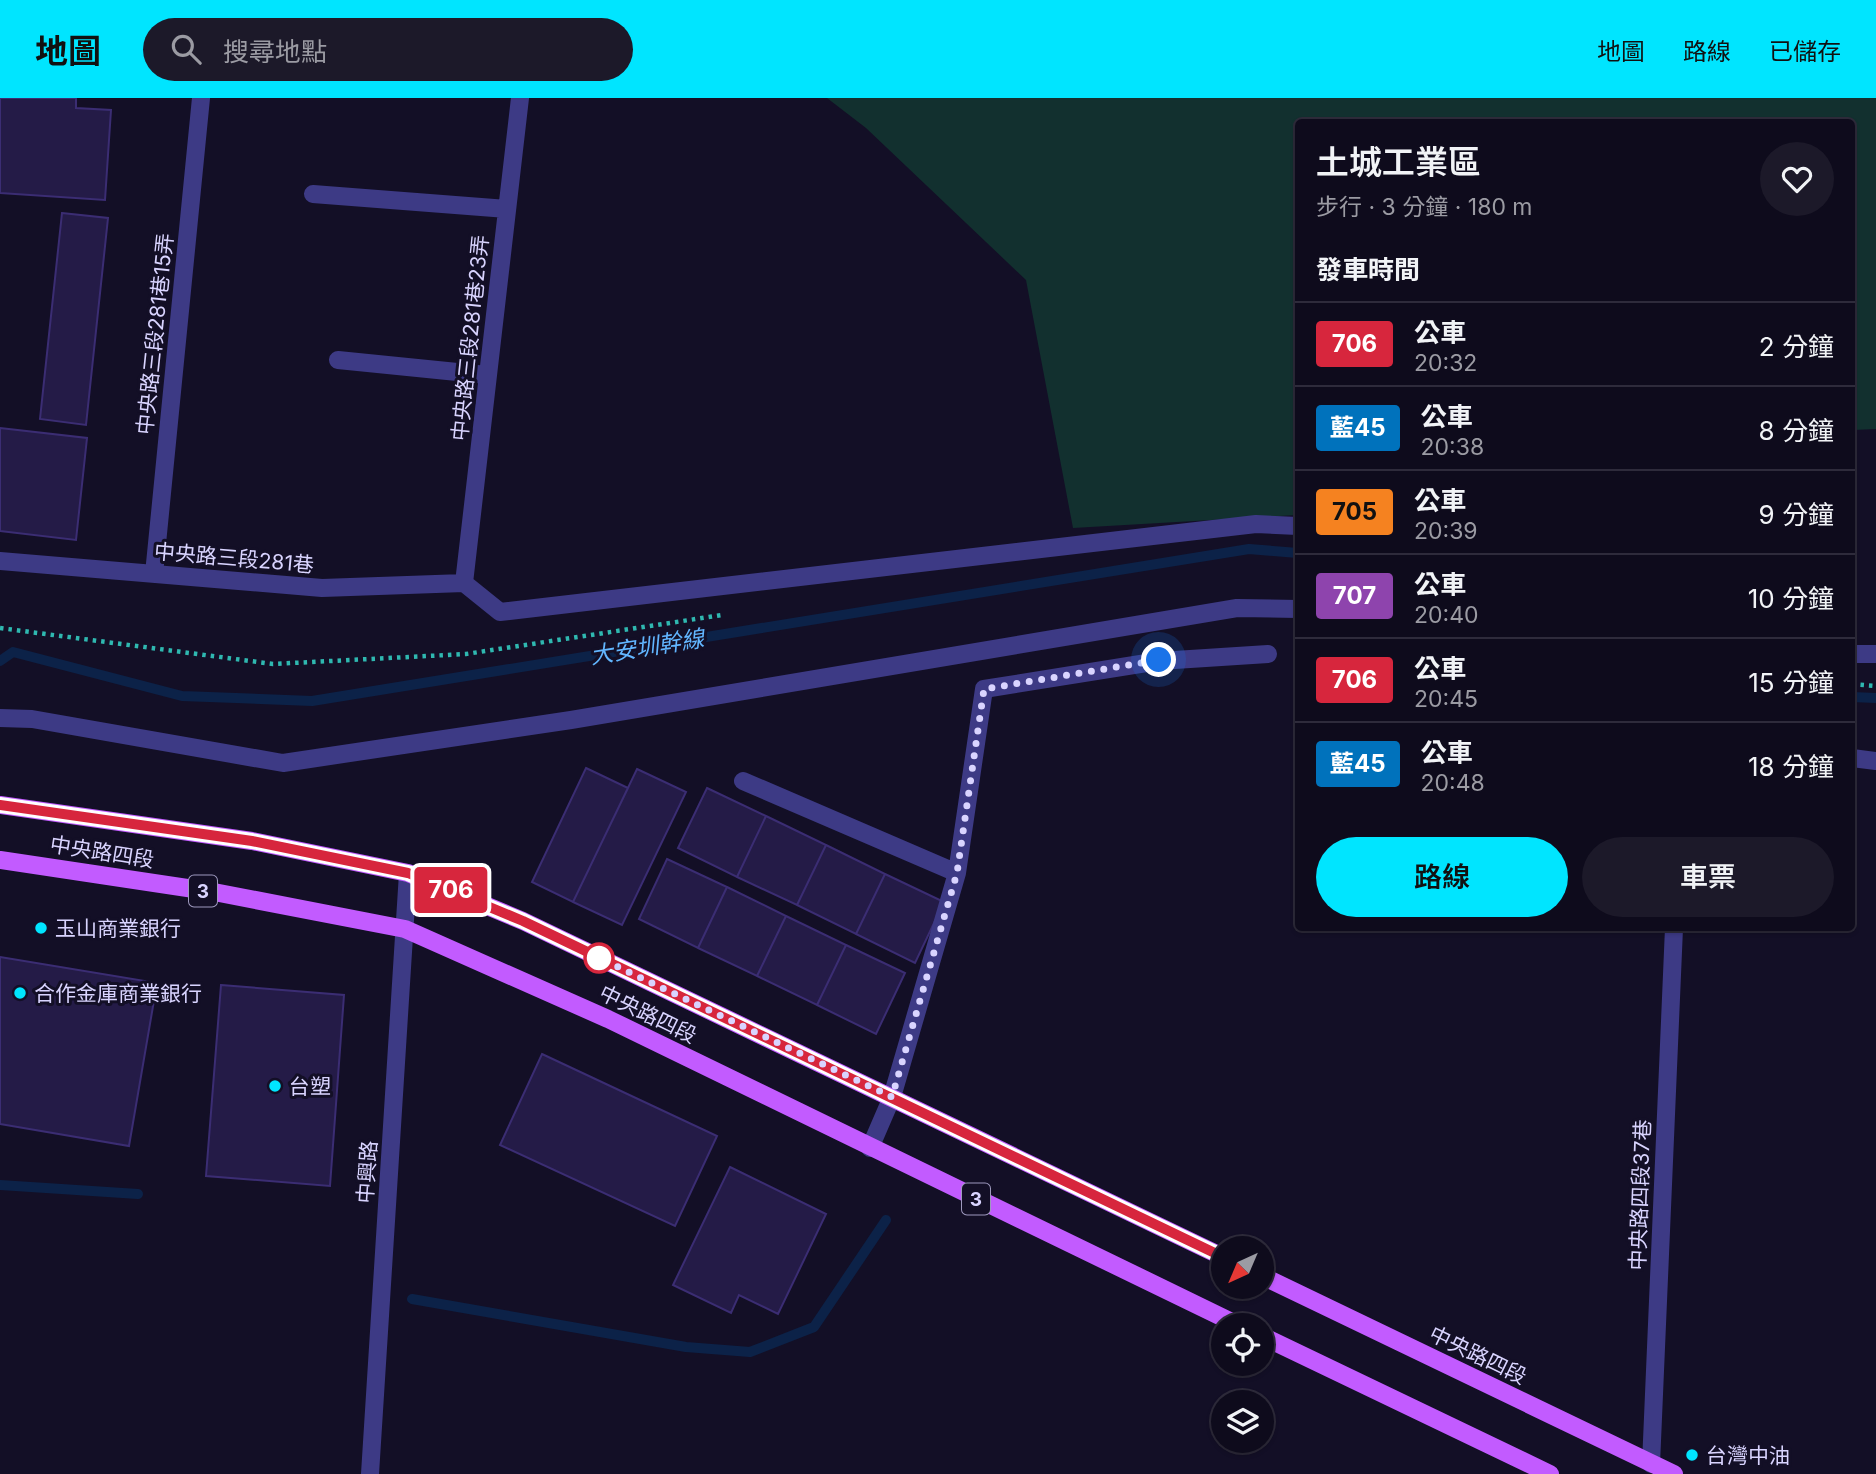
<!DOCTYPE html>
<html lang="zh-TW">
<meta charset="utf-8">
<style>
:root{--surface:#0e0b1c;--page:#1c1929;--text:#f1f3f6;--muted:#9b9ba3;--line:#2e2b3b;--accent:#00e5ff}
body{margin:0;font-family:Inter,"Noto Sans TC",sans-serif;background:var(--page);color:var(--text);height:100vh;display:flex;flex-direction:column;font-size:26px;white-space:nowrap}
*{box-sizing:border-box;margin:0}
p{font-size:23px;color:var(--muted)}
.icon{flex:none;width:38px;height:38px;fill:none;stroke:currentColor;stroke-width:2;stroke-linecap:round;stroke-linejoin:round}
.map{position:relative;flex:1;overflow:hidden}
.drawer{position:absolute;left:1295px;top:21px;width:560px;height:812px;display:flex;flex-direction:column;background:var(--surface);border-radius:7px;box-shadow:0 2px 5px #0004,0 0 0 2px var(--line)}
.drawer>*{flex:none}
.badge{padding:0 14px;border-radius:5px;font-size:24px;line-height:46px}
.needle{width:46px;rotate:224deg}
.controls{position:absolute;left:1211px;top:1138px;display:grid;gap:14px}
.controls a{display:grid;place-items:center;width:63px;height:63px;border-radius:50%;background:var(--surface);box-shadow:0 2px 5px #0004,0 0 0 2px var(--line);font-size:35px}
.you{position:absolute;width:35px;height:35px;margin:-18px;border:5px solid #fff;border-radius:50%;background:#1a73e8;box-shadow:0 0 0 10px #1a73e833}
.map>.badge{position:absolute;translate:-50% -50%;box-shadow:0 0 0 4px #fff}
h2{padding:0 21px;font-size:26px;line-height:63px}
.round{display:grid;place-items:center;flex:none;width:74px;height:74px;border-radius:37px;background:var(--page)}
.head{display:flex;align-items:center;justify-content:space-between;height:119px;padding:0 21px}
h1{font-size:33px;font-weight:600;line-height:52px}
.button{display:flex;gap:14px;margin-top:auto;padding:14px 21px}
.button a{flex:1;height:80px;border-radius:42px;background:var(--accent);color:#111;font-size:28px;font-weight:600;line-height:80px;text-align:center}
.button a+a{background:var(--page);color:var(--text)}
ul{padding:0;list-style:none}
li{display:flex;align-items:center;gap:21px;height:84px;padding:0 21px;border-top:2px solid var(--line)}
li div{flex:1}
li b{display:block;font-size:26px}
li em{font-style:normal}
li .badge{min-width:77px;font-weight:700;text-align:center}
header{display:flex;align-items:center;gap:42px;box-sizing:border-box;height:98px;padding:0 35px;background:var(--accent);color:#111}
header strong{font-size:33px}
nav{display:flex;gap:38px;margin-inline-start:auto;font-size:24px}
.search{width:490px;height:63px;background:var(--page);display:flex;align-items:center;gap:18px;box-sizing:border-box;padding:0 24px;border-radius:38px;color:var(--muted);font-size:26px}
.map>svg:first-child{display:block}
.green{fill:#12302f}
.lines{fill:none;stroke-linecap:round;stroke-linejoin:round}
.stream{stroke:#0c2248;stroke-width:10}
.building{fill:#241b47;stroke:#3b2d73;stroke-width:2}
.path{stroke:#2fb8b0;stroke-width:4.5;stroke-dasharray:3.5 5;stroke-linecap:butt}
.minor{stroke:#3d3a85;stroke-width:18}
.major{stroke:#c25bff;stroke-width:18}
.line-casing{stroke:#fff;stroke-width:16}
.line{stroke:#d7263d;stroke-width:10}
.walk{stroke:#d9d4ff;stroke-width:7;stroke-dasharray:0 12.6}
.poi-dot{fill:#00e5ff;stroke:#130f26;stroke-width:2.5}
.stop-dot{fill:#fff;stroke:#d7263d;stroke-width:3.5}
.labels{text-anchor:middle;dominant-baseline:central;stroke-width:6;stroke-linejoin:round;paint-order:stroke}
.shield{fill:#130f26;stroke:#9e99be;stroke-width:2}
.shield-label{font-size:19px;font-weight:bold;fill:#d9d4ff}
.street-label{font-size:21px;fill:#d9d4ff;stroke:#130f26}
.poi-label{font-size:21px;fill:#d9d4ff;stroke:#130f26;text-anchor:start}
.water-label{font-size:23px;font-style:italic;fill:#62b6ff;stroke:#130f26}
</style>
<header>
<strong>地圖</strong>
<div class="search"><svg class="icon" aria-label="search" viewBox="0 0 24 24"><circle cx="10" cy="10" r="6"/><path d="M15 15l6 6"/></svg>搜尋地點</div>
<nav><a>地圖</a><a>路線</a><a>已儲存</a></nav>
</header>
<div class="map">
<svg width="1876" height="1376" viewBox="0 0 1876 1376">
<rect width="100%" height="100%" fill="#130f26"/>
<path class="green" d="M827 0H1876V331L1852 332V24H1298V417L1073 430 1026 182 866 30Z"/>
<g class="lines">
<path class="stream" d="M0 563 13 554 182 598 312 603 1249 451 1298 455
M1852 599 1876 600
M0 1087 138 1096
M412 1201 686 1249 750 1254 814 1229 886 1122"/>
</g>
<path class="building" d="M0 0H76V10L111 12 105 102 0 95Z
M62 115 108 120 86 327 40 321Z
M0 330 87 340 76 442 0 433Z
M586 670 628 690 573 804 532 784Z
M637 671 686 694 622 827 573 804Z
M707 690 766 718 737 779 678 750Z
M766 718 826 747 797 807 737 779Z
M826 747 885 776 856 836 797 807Z
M667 761 727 789 698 850 639 821Z
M885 776 944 804 915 865 856 836Z
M727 789 786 818 757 878 698 850Z
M786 818 846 847 817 907 757 878Z
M846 847 905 875 876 936 817 907Z
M0 859 157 885 129 1048 0 1026Z
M221 887 344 897 330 1088 206 1078Z
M542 956 717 1038 675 1128 500 1047Z
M730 1069 826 1116 778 1216 739 1197 731 1215 673 1187Z"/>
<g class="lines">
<path class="path" d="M0 530 273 566 466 556 722 517
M1852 586 1876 588"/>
<path class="minor" d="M313 96 507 111
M338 262 487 277
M0 463 322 490 464 485
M154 476 201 0
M464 485 500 514 1256 426 1298 428
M464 485 520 0
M1852 556H1876
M0 620 32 621 283 665 571 622 1237 510 1298 511
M1852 660 1876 663
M743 683 957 775
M870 1050 892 999 957 775 984 591 1159 563 1268 556
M1651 1366 1674 830
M370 1376 408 775"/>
<path class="major" d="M0 707 252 743 408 775 523 823 1223 1159
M0 762 214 794 405 831 608 921 1238 1227
M1262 1178 1674 1376
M1262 1238 1550 1376"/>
</g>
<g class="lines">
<g class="line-casing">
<path id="line" d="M0 707 252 743 408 775 523 823 1223 1159"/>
</g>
<use href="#line" class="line"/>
<path class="walk" d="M599 860 597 859 892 999 957 775 984 591 1159 562"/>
</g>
<g class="poi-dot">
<circle cx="41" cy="830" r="7"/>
<circle cx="20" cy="895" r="7"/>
<circle cx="275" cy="988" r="7"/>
<circle cx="1692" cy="1357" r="7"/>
</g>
<circle class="stop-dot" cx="599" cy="860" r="14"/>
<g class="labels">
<g class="shield">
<rect x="189" y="777.5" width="28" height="31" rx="5"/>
<rect x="962" y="1085.5" width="28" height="31" rx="5"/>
</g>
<g class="shield-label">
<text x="203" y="793">3</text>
<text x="976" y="1101">3</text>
</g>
<g class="street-label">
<text transform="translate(155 236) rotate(-84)">中央路三段281巷15弄</text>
<text transform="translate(470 240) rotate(-84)">中央路三段281巷23弄</text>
<text transform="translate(234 460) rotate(5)">中央路三段281巷</text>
<text transform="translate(102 754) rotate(9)">中央路四段</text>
<text transform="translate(648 916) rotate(26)">中央路四段</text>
<text transform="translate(367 1074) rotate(-86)">中興路</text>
<text transform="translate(1640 1097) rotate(-88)">中央路四段37巷</text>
<text transform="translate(1478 1257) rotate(26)">中央路四段</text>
</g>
<g class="poi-label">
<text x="55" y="830">玉山商業銀行</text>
<text x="34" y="895">合作金庫商業銀行</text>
<text x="289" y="988">台塑</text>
<text x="1706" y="1357">台灣中油</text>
</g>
<g class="water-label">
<text transform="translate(647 549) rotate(-9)">大安圳幹線</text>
</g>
</g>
</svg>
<div class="controls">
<a><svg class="needle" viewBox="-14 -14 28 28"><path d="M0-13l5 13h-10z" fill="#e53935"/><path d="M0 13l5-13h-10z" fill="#9b9ba3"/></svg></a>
<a><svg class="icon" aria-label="locate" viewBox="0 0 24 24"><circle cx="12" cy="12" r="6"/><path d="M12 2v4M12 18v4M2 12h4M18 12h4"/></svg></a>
<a><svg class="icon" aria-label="layers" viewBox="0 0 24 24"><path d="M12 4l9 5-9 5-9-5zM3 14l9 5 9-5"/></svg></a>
</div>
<div class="you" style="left:1159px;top:562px"></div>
<b class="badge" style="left:451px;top:792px;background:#d7263d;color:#fff">706</b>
<section class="drawer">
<div class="head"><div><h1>土城工業區</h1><p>步行 · 3 分鐘 · 180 m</p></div><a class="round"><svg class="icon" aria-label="heart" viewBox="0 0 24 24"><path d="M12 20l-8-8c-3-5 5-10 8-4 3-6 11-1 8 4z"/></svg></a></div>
<h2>發車時間</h2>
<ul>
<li><span class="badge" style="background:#d7263d;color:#fff">706</span><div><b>公車</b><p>20:32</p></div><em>2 分鐘</em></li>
<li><span class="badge" style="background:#0072bc;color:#fff">藍45</span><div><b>公車</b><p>20:38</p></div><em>8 分鐘</em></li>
<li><span class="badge" style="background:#f58220;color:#111">705</span><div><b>公車</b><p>20:39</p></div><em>9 分鐘</em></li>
<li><span class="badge" style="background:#8e44ad;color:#fff">707</span><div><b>公車</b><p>20:40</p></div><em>10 分鐘</em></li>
<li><span class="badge" style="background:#d7263d;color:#fff">706</span><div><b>公車</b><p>20:45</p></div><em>15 分鐘</em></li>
<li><span class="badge" style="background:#0072bc;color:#fff">藍45</span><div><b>公車</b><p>20:48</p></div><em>18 分鐘</em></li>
</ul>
<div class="button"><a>路線</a><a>車票</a></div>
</section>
</div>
